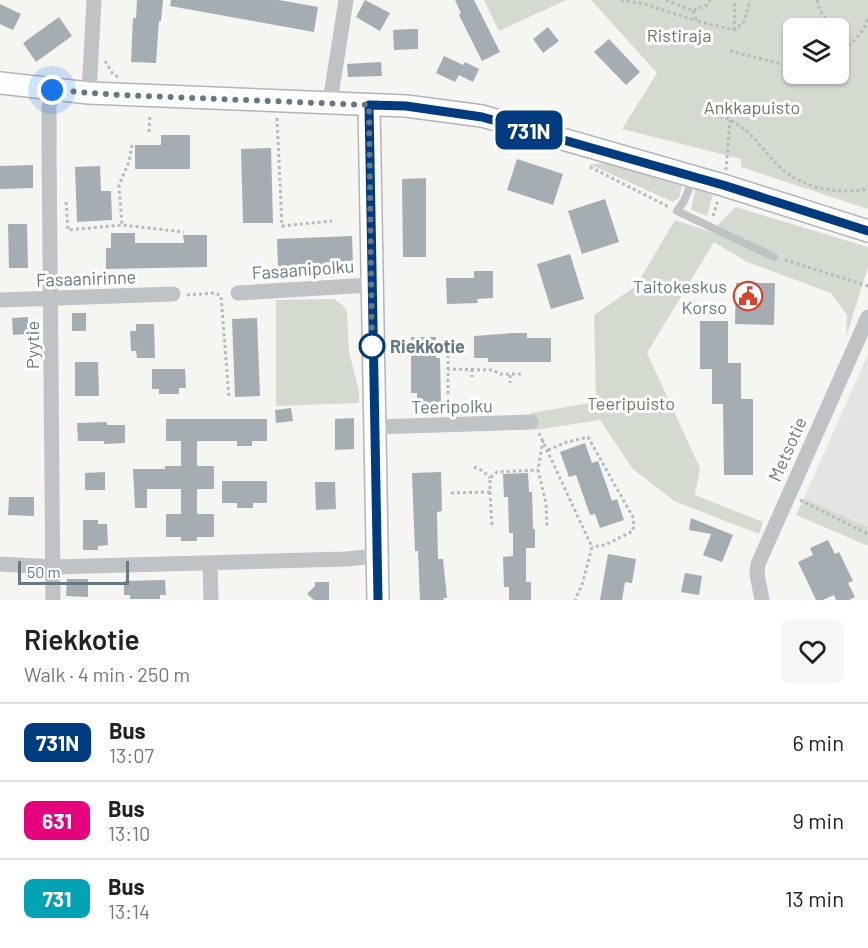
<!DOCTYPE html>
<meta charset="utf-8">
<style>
:root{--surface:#fff;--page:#f6f6f6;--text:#222;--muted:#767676;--line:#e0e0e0}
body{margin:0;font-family:Barlow,sans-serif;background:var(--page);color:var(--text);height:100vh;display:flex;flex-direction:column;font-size:22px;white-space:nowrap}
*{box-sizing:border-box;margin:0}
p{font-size:20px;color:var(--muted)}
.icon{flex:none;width:33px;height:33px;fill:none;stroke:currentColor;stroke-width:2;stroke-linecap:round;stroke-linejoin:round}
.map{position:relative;height:600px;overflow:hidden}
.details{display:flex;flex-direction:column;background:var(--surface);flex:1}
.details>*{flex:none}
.badge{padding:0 12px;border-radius:9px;font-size:21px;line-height:39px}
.fabs{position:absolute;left:783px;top:18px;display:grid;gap:12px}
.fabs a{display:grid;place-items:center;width:66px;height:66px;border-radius:9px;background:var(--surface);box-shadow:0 2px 4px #0004;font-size:30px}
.scale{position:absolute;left:18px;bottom:15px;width:111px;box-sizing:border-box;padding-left:6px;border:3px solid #667881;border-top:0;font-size:16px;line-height:21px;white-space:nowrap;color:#667881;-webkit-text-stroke:4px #fff;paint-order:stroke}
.you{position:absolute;width:30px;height:30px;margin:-15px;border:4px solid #fff;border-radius:50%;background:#1a73e8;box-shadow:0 0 0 9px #1a73e833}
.map>.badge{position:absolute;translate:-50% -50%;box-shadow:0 0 0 3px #fff}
.round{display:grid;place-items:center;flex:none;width:63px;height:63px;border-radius:9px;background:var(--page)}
.overview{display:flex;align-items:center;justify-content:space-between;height:102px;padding:0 24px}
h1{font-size:28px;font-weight:600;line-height:45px}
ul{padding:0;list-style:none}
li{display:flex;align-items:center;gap:18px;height:78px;padding:0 24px;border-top:2px solid var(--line)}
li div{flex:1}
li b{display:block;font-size:22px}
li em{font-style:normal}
li .badge{min-width:66px;font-weight:700;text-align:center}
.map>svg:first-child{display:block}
.built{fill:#e3e5e3}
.green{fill:#d5dad1;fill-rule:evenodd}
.building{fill:#a4adb1}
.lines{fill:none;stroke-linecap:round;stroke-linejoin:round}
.secondary-casing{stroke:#afb5b9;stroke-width:24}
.path{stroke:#b7babc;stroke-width:3;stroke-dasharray:3 3;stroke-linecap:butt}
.lane{stroke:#bfc3c6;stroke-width:8}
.street{stroke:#bfc3c6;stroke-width:15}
.secondary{stroke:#fff;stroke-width:21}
.line-casing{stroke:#fff;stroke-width:14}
.line{stroke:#003b80;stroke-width:9}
.walk{stroke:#667881;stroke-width:6;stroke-dasharray:0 10.8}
.stop-dot{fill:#fff;stroke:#003b80;stroke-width:3}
.labels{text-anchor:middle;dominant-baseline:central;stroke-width:6;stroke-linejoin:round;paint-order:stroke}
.park-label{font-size:18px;fill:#6b7964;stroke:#fff}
.street-label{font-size:18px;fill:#667881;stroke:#fff}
.poi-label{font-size:18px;fill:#667881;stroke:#fff;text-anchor:end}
.stop-label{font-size:18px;font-weight:bold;fill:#667881;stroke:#fff;text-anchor:start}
</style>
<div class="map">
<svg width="868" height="600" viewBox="0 0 868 600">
<rect width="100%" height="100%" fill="#f5f5f2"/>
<path class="built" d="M868 354V527L804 498Z"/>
<path class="green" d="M484 0H566L499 31Z
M591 0H868V209L741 167V159L622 129 657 73ZM794 28H838V74H794Z
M611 163 682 186 679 198 673 202 589 164Z
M695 189 713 195 707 216 691 210Z
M736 207 868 247V267L846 337 847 315 831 293 747 262 714 242 647 353 700 468 695 495 763 522 759 534 674 501 633 469 600 420 535 430 531 413 596 402 594 315 636 286 675 220 711 232Z
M334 299 344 306 347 312 349 352 359 391V403L276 406V300Z
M804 498 868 527V546L796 515Z"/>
<path class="building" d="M137 0H163L161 21H159L156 63 131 62 133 18H136Z
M171 0H279L318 7 314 32 170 6Z
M365 0 390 13 380 31 356 17Z
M455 0H474L500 52 482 61 459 15 461 13Z
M0 4 21 14 13 30 0 24Z
M59 17 72 36 36 62 23 43Z
M548 27 559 41 543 53 533 39Z
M410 29H418V49L394 50 393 30Z
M609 39 640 72 626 85 594 52Z
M444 56 463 65 465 62 479 69 473 82 459 75 455 82 436 73Z
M381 62 382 76 348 77 347 64Z
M161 135H190V169H135V145H161Z
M271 148 273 223H243L241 149Z
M517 159 563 174 553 205 507 190Z
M33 165V188L0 189V166Z
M100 166 101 191H111L112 220 77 222 75 167Z
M426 178V257H403L402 179Z
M605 199 619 242 582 254 568 211Z
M8 224H27L28 268H9Z
M111 233H135V243H184L183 235H207V267L106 269V248H111Z
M352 236 353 263 278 266 277 239Z
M570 254 584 299 551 309 537 264Z
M474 271H493V298L477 299 478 303 447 304 446 278H474Z
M736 283H775L774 325 735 324Z
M72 313H86V331H72Z
M28 317V334L13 335 12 318Z
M257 318 260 396 235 397 232 319Z
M700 321H728V363H741V399H753V475H724L723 404H712V369H700Z
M136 324H154L155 358H137L136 351H131L130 331H136Z
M512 333H527V338H551V362H488V358H474V336Z
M411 337H436V358H440L441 405H417V393H411Z
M75 362H98L99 396H75Z
M152 369H185L186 388H179V394H159V389H152Z
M291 408 293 421 276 423 275 410Z
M354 418V449L335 450V419Z
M166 419H267V441H252V446H237V441H197V466H214V489H197V514H214V537H197V541H181V537H166V514H181V489H147V508H135L133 469H165V466H181V441H166Z
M107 422V425H125V443L104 444V441H78L77 423Z
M585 443 592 463 598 461 612 501 617 499 624 520 600 528 595 514 590 515 576 475 569 477 560 452Z
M105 472V490H85V473Z
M441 472 442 511 437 512 438 559H443L447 598H443L444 600H420L418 551H415L412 473Z
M528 473 529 492H532L533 529H535V548H526V582H531V600H509V587H504L503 557 513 556V533H509L508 497H504L503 474Z
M222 481H267V503H253V508H237V503H222Z
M315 482H335L336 509 316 510Z
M9 497H34V516L8 515Z
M691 518 733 535 722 562 703 555 711 534 689 530Z
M83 520H98V524H107L108 545 98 546V550H83Z
M828 540 835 554 839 552 853 581 848 583 855 597 849 600H836L834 595 823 600H816L798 562 813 555 810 548Z
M608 554 636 559 632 583 625 582 622 600H600Z
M685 573 702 576 699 595 681 592Z
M67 579H88V597L66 596Z
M165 580 166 595H160V599H130V595H124V581Z
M315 582H329V600H314L307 594 315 586Z"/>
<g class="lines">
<g class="secondary-casing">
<path id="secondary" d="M0 83 89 93 406 106 482 116 723 185 868 231
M369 105 378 600"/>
</g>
<path class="path" d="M621 0 644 4 697 21
M666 0 693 11 707 5 710 0
M817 0 820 11 833 28
M693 11 697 21 734 30 744 22 750 0
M734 30 735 0
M838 35 848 47
M730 51 794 67
M838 52C852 45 866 31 868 16
M105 61 113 74 118 77
M720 116C755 128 762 154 787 173 810 190 841 194 868 189
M277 118 282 226 332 221
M149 132 150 114
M132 145 129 162 119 185 122 225 184 232
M590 167 669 207
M726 170 730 120
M66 202 68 230 122 225
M713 216 718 200
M785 260 868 286
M187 295 215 293 221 296 229 398
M440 345H448V369
M472 369V377
M510 375V383
M448 412V369L493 370 500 374H521
M539 433 592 547 582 585 575 600
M543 440 538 470 546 503 547 527
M548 450 567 442 588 437 634 519 633 531 605 545 592 547
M474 467 483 471 490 478
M490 492 492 528
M451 493 490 492V478L497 472 538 470
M800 500 868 534"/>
<path class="lane" d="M694 177 684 201 677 211 774 257"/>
<path class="street" d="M52 90 49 107V143L53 600
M89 93 94 0
M330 102 346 0
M238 293 371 285
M0 300 173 294
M374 427 531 422
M210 563 211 600
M0 564 53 567 346 559 377 556
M762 600 757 574 758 564 868 317"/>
<use href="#secondary" class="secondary"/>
</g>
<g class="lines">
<g class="line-casing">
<path id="line" d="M378 600 369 105 406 106 482 117 723 185 868 231"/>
</g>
<use href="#line" class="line"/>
<path class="walk" d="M52 90 120 95 369 105 372 346"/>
</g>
<defs>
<g id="civic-ring" transform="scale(1.5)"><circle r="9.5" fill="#fff" stroke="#d8432f" stroke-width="1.5"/><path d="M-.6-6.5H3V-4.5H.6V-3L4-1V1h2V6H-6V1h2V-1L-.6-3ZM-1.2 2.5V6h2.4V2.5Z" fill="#d8432f"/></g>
</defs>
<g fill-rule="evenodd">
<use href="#civic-ring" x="748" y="296"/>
</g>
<circle class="stop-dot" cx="372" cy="346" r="12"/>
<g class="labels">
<g class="park-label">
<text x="679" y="35">Ristiraja</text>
<text x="752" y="107">Ankkapuisto</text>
<text x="631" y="403">Teeripuisto</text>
</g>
<g class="street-label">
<text transform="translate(303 269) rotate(-4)">Fasaanipolku</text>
<text transform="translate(86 278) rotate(-2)">Fasaanirinne</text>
<text transform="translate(32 345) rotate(-90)">Pyytie</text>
<text transform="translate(452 406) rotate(-1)">Teeripolku</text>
<text transform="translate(787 449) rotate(-66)">Metsotie</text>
</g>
<g class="poi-label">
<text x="727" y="286">Taitokeskus<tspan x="727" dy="21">Korso</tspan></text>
</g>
<g class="stop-label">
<text x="390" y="346">Riekkotie</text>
</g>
</g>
</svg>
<div class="fabs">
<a><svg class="icon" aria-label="layers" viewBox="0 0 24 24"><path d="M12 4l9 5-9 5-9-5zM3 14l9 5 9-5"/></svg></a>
</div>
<div class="scale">50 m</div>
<div class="you" style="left:52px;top:90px"></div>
<b class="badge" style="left:529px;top:130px;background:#003b80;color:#fff">731N</b>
</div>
<section class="details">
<div class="overview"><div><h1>Riekkotie</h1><p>Walk · 4 min · 250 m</p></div><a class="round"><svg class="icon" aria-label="heart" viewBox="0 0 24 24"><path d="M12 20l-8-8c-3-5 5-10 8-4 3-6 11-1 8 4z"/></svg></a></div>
<ul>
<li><span class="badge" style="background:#003b80;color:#fff">731N</span><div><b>Bus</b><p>13:07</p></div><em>6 min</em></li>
<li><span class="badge" style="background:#e6007e;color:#fff">631</span><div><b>Bus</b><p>13:10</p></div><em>9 min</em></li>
<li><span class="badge" style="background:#00a3b4;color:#fff">731</span><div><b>Bus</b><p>13:14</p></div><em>13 min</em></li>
</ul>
</section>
